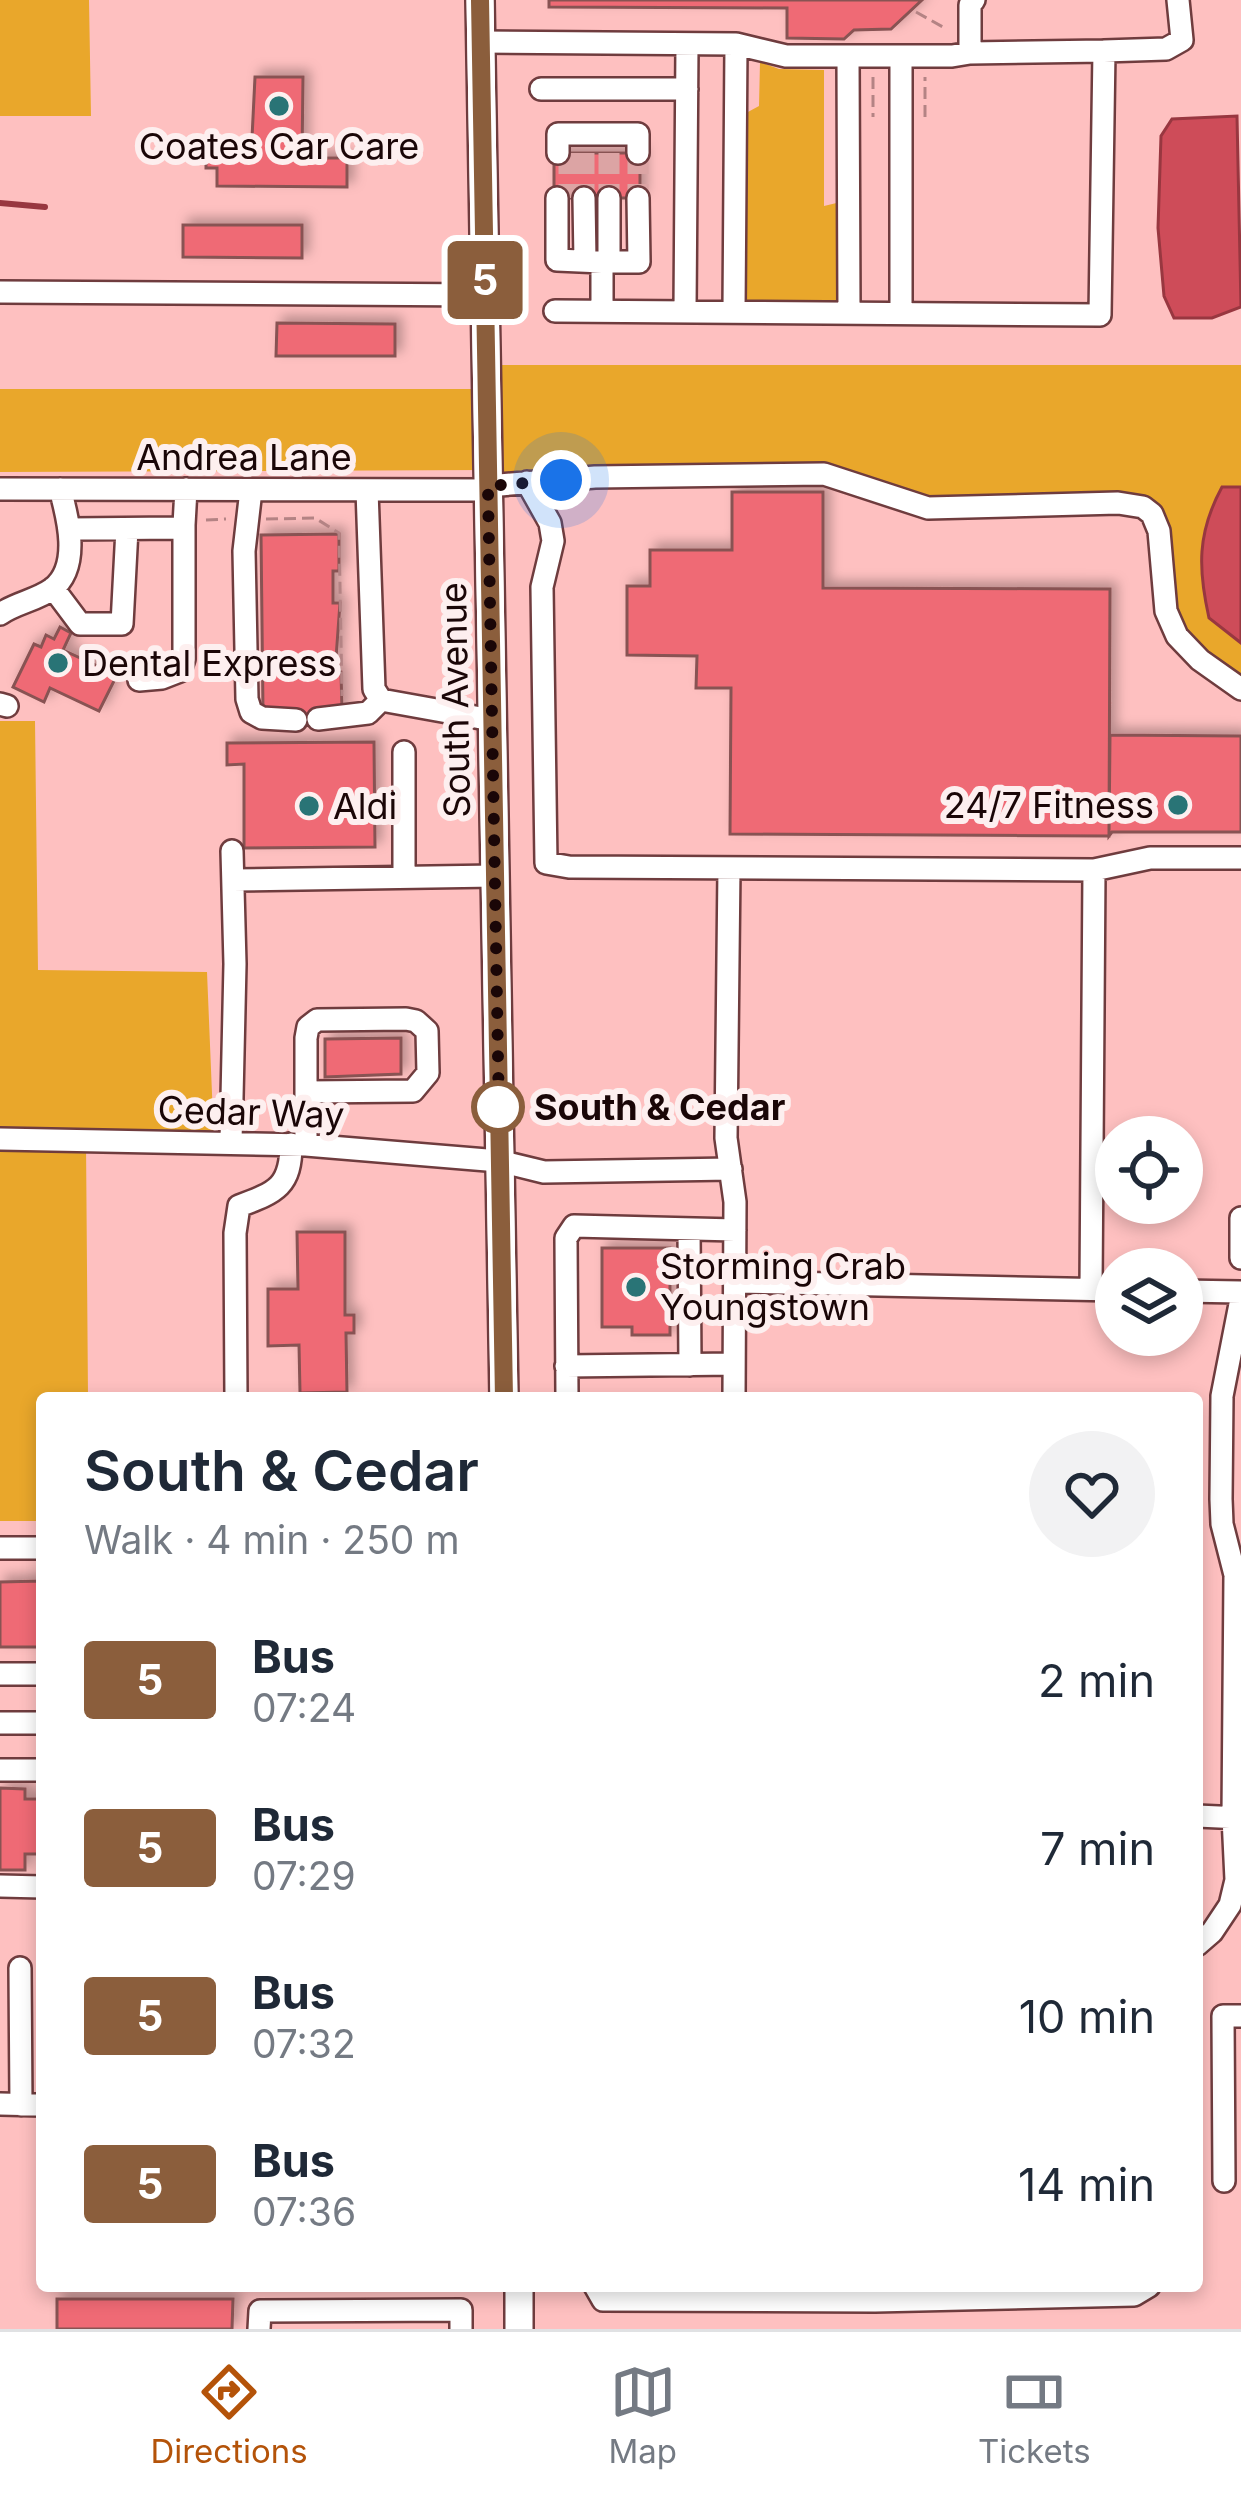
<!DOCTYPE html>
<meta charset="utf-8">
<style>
:root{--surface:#fff;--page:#f2f2f3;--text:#1f2937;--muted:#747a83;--line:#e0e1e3;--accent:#b45309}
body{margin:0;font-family:Inter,sans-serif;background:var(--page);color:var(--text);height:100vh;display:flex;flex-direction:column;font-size:45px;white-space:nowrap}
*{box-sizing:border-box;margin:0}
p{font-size:39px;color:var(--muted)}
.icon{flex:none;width:66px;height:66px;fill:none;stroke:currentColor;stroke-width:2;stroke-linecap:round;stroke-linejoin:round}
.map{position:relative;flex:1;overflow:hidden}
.sheet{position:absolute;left:36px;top:1392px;width:1167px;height:900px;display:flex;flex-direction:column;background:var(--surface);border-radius:12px;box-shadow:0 6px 18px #0003}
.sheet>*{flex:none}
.badge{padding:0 24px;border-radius:9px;font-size:42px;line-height:78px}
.tools{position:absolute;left:1095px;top:1116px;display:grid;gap:24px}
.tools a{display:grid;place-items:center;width:108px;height:108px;border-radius:50%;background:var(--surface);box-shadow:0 6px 18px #0003;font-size:60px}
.you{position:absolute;width:60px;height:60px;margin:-30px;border:9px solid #fff;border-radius:50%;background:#1a73e8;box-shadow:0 0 0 18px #1a73e833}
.map>.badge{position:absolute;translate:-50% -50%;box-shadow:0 0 0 6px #fff}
.round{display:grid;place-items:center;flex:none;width:126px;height:126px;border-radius:63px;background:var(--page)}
.headline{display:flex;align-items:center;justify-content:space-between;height:204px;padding:0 48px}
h1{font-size:57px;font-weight:600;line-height:90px}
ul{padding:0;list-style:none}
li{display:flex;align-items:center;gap:36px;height:168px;padding:0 48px}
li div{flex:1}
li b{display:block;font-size:45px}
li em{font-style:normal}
li .badge{min-width:132px;font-weight:700;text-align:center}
.tabs{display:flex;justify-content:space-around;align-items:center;height:168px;border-top:3px solid var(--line);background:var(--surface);font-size:33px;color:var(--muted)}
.tabs a{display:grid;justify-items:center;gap:6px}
.tabs .selected{color:var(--accent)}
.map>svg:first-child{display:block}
.green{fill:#e9a72b}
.water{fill:#ce4c59;stroke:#983740;stroke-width:3}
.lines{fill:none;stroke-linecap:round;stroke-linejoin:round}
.stream{stroke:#983740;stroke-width:6}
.building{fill:#ef6a74;stroke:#885253;stroke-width:3;filter:url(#shadow)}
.minor-tunnel{stroke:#dca4a4;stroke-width:21;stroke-dasharray:21 10;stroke-linecap:butt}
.minor-casing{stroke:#6f3c3e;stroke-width:26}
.major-casing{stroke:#6f3c3e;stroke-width:32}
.path{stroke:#b48384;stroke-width:3;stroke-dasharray:12 6;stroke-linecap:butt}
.minor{stroke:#fff;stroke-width:21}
.major{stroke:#fff;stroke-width:27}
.line-casing{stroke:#fff;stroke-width:27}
.line{stroke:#8b5e3c;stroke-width:18}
.walk{stroke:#1a0607;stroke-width:12;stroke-dasharray:0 21.6}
.poi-dot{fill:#297476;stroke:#fdefef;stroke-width:4.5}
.stop-dot{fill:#fff;stroke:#8b5e3c;stroke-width:6}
.labels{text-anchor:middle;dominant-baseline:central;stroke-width:12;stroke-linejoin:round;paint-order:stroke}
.poi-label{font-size:36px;fill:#1a0607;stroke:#fdefef;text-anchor:start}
.street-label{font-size:36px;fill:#1a0607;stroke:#fdefef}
.stop-label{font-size:36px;font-weight:bold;fill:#1a0607;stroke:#fdefef;text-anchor:start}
</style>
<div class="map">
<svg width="1241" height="2329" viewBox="0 0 1241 2329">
<defs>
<filter id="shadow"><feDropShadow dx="6" dy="-6" stdDeviation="6" flood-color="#0004"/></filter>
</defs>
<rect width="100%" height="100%" fill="#fec0c0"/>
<path class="green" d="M0 0H89L91 116H0Z
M760 62 779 69 824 70V206L849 200V313L734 311 735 119 759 106Z
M486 365H1241V487H1222L1209 618 1241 643V689L1177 636 1152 514 928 508 824 474 488 490 487 470 0 472V389H486Z
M0 721H35L38 970 207 972 214 1142 86 1141 88 1398H42V1521H0Z"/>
<path class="water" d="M1237 116 1241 307 1212 318H1174L1164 296 1158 228 1161 136 1172 119Z
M1222 487H1241V643L1209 618C1198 569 1197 533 1222 487Z"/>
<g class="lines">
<path class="stream" d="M0 203 45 207"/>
</g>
<path class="building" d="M549 0H922L891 29 854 30 844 39 787 38V8L549 7Z
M255 77H303L302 158H347V187L217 186V168H206V158H251Z
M554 153H640V198H554Z
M183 225H302V258L183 257Z
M277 323 395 324V356H276Z
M732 492H823V588L1110 589 1109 836 730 834 731 688H696L697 656 627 655V586H650V550H732Z
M339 534V571H333V603H340L335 672H341L342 711 317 723H298L263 712 261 535Z
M60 627 71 633 63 650 117 675 99 711 50 688 44 702 13 687 34 644 41 647 46 635 54 639Z
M1110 735 1241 736V832H1112L1109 836Z
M374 742 375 847 244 848V764L227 765V743Z
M401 1038V1074L325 1077V1039Z
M297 1232H345V1315H354V1333H346L347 1392 300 1393 299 1345 268 1346V1289H298Z
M602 1248H670V1335H632V1327H602Z
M42 1581V1647H0V1582Z
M0 1788 25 1789V1799H42V1854H25V1870H0Z
M57 2299H233L232 2329H57Z"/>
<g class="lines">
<path class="minor-tunnel" d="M569 153V198
M584 153V198
M609 153V198
M638 153V198"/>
<g class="minor-casing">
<path id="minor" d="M481 42 736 44 786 56H952L970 53V5L974 0
M1104 51 1166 49 1182 40 1178 0
M848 57 849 313
M541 89H687
M558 153V134H638V153
M557 198V260L602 262
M584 198 585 261
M609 198V262
M0 292 485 295
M685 310 687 45
M555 311 1100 315 1104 51 970 53
M602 311V262H639L638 198
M734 311 736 44
M901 313V56
M527 482 550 523 553 541 542 587 546 863 569 867 1094 870 1150 858H1241
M488 486 595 477 824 474 928 508 1118 503 1143 507 1152 514 1159 531 1166 611 1177 636 1200 660 1241 689
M0 489 488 490
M251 490 244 551 247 699 251 712 262 718 296 720
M367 490 374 689 381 700 492 720
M71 529 176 528 184 525 186 489
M53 588 80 624H122L127 529
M0 614C16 603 37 600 52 589 81 567 68 518 60 489
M139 680 162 678 180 671 184 659V525
M0 704 7 706
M318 719 368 713 381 700
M404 752V877
M729 868 726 1138 735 1202 734 1398
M233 880 495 876
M0 1139 306 1145 499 1161 544 1172 731 1169
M231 1142 235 964 232 851
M306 1145V1038L308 1027 317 1020 406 1019 416 1021 427 1031 428 1073 413 1091 307 1092
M1241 1218V1258
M689 1229 690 1365
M735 1282 1116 1290
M1091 1289 1094 870
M1182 1291 1241 1292
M566 1366 734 1364
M236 1398 235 1233 239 1206C277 1192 291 1186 291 1144
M567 1398 566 1238 574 1226 735 1230
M0 1548H42
M0 1674H42
M0 1723H42
M0 1770H42
M1197 1816 1241 1818
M0 1886 42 1887
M1197 1945 1212 1932 1230 1905 1236 1880 1233 1817 1235 1575 1222 1524 1221 1499 1222 1396 1241 1299
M20 1968 21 2105
M0 2104 42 2105
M1224 2181 1223 2016H1241
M595 2286 603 2300 875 2301 1134 2295 1149 2286
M259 2329 260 2311 461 2310V2329"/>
</g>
<g class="major-casing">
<path id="major" d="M480 0 504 1398
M519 2286V2329"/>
</g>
<path class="path" d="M916 12 943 27
M873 77V117
M925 117V77
M266 519 315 518 339 533 342 696
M206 520 226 519"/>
<use href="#minor" class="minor"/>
<use href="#major" class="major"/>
</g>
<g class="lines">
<g class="line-casing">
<path id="line" d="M480 0 504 1398"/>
</g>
<use href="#line" class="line"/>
<path class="walk" d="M498 1107 499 1114 488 490V486L561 480"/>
</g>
<g class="poi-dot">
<circle cx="279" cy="106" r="12"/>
<circle cx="58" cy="663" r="12"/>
<circle cx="1178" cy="805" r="12"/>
<circle cx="309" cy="806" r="12"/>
<circle cx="636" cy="1287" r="12"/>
</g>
<circle class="stop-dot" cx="498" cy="1107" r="24"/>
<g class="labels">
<g class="poi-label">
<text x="279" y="146" text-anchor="middle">Coates Car Care</text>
<text x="82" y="663">Dental Express</text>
<text x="1154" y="805" text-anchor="end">24/7 Fitness</text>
<text x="333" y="806">Aldi</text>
<text x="660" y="1266">Storming Crab<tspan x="660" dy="41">Youngstown</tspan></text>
</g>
<g class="street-label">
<text x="244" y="457">Andrea Lane</text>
<text transform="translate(455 700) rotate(-91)">South Avenue</text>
<text transform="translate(251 1112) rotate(2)">Cedar Way</text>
</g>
<g class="stop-label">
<text x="534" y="1107">South &amp; Cedar</text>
</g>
</g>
</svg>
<div class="tools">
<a><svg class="icon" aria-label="locate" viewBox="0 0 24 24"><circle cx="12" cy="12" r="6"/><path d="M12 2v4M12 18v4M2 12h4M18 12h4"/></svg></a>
<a><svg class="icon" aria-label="layers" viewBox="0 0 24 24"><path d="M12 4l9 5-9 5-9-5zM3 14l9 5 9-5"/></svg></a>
</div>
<div class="you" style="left:561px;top:480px"></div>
<b class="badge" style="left:485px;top:280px;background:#8b5e3c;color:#fff">5</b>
<section class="sheet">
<div class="headline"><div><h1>South &amp; Cedar</h1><p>Walk · 4 min · 250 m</p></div><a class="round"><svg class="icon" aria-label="heart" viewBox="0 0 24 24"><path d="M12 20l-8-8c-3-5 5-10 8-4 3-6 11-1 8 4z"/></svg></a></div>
<ul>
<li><span class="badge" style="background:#8b5e3c;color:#fff">5</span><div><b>Bus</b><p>07:24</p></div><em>2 min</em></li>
<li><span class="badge" style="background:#8b5e3c;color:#fff">5</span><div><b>Bus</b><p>07:29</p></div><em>7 min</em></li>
<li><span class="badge" style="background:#8b5e3c;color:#fff">5</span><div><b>Bus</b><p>07:32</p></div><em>10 min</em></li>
<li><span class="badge" style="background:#8b5e3c;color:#fff">5</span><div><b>Bus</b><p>07:36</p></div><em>14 min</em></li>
</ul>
</section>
</div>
<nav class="tabs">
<a class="selected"><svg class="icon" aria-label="directions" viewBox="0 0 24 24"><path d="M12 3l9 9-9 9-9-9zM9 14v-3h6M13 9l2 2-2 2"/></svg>Directions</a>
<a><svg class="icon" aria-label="map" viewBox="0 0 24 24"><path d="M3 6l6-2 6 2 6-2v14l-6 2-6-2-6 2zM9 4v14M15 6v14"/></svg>Map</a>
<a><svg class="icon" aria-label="tickets" viewBox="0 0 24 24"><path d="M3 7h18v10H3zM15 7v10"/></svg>Tickets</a>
</nav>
